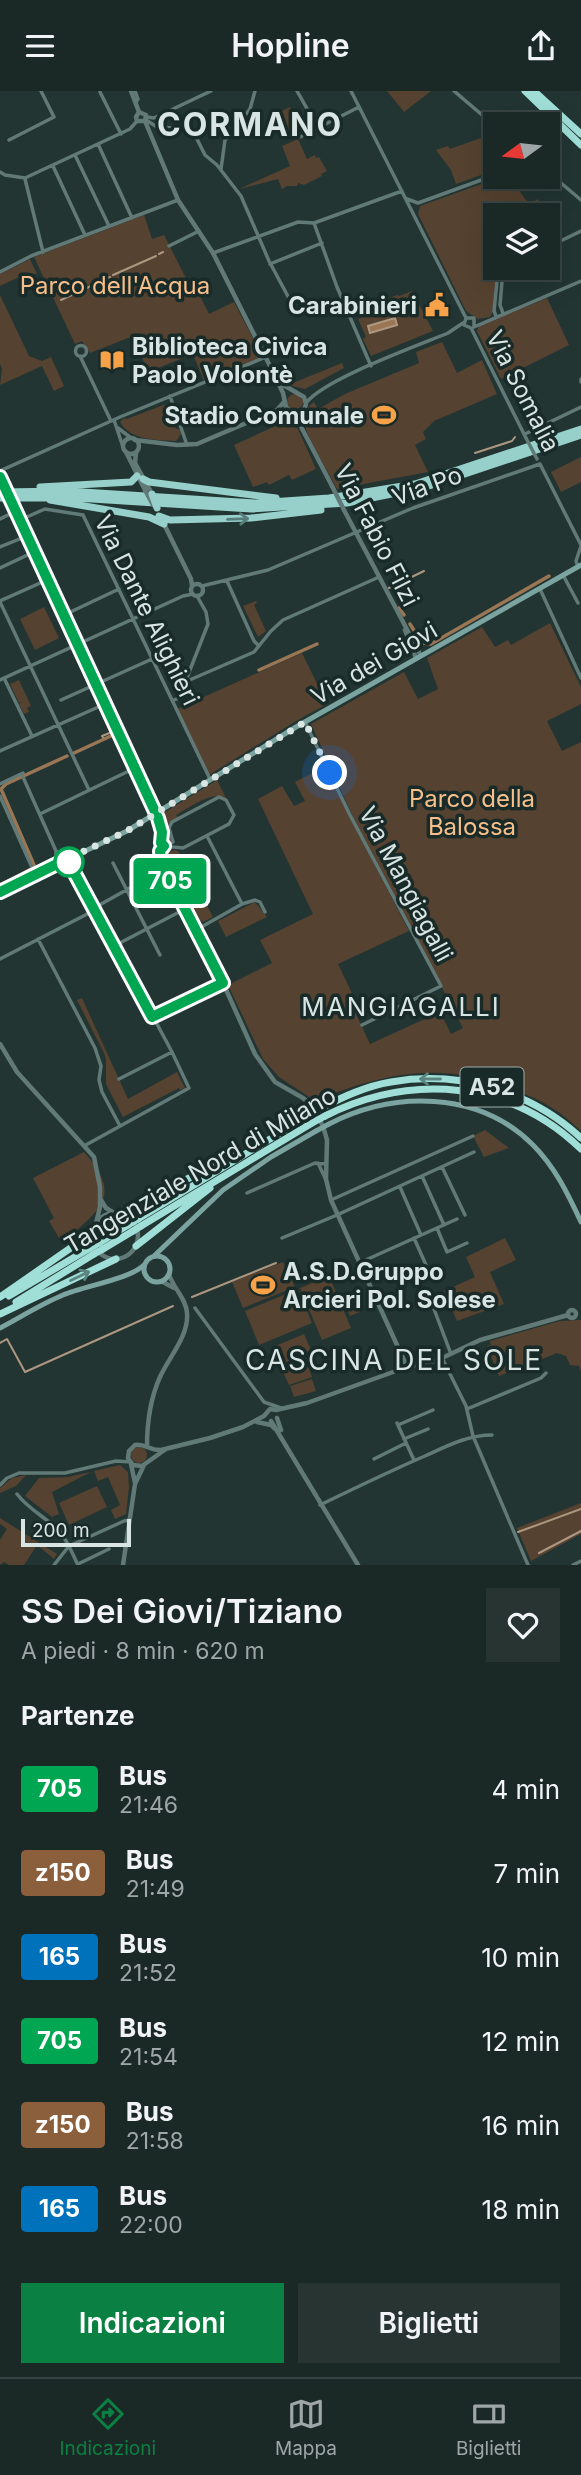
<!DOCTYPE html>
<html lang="it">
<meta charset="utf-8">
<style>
:root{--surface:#1a2826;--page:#273432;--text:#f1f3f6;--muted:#9fa6a7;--line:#384443;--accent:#0b8043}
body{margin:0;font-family:Inter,sans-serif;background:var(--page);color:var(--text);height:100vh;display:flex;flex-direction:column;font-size:26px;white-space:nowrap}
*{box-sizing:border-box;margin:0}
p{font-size:23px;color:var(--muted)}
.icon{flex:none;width:38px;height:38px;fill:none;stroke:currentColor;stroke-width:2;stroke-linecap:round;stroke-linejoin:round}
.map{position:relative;height:1474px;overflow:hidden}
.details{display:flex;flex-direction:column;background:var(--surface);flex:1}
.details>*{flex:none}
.badge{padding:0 14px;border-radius:5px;font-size:24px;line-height:46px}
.needle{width:46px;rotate:255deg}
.controls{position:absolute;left:483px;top:21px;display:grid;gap:14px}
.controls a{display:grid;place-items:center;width:77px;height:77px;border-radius:0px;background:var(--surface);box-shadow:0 7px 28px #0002,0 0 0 2px var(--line);font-size:35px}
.scale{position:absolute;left:21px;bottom:18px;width:110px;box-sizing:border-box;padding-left:7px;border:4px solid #d9e5e3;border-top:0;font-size:19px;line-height:24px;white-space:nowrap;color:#d9e5e3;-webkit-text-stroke:5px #182b29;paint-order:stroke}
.you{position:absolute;width:35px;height:35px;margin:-18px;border:5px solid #fff;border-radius:50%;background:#1a73e8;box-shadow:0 0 0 10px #1a73e833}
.map>.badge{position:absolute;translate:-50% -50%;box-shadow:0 0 0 4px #fff}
h2{padding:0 21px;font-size:26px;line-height:63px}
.round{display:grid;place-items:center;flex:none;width:74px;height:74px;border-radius:0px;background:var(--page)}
.overview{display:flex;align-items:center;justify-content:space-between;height:119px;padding:0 21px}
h1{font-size:33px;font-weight:600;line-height:52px}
.cta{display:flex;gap:14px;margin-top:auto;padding:14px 21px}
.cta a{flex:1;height:80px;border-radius:0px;background:var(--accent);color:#fff;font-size:28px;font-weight:600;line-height:80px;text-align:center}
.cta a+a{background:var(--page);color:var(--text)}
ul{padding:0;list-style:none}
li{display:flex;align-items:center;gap:21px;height:84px;padding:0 21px}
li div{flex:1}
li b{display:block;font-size:26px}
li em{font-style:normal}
li .badge{min-width:77px;font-weight:700;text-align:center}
header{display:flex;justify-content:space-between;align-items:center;height:91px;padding:0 21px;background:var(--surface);font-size:32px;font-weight:600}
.tab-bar{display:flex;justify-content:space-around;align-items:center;height:98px;border-top:2px solid var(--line);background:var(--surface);font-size:19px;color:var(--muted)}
.tab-bar a{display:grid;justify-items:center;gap:4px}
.tab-bar .active{color:var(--accent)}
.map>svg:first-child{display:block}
.green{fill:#564230}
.water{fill:#9a7655;stroke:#ad9780;stroke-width:2}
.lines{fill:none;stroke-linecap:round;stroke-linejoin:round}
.stream{stroke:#ad9780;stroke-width:2}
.canal{stroke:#9a7655;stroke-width:3.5}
.minor{stroke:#617a77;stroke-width:3.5}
.tertiary{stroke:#617a77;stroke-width:4.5}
.secondary{stroke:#7ba39f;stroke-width:5}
.trunk{stroke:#97d0ca;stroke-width:7}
.motorway{stroke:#a0dfd8;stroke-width:7}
.minor-bridge{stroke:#617a77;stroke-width:3.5}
.tertiary-bridge{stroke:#617a77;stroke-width:4.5}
.secondary-bridge{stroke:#7ba39f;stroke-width:5}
.trunk-bridge{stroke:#97d0ca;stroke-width:7}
.motorway-bridge{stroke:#a0dfd8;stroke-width:7}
.oneway{stroke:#587e7a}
.oneway2{stroke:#5c8580}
.line-casing{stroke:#fff;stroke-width:16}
.line{stroke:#00a651;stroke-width:10}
.walk{stroke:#d9e5e3;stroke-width:7;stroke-dasharray:0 12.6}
.stop-dot{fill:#fff;stroke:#00a651;stroke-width:3.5}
.labels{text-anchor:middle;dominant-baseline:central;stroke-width:7;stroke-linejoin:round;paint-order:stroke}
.shield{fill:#182b29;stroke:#9fadab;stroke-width:2}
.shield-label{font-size:23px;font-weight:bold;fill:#d9e5e3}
.park-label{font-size:24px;fill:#f7be89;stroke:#182b29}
.poi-label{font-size:24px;font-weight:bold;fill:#d9e5e3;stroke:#182b29;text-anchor:end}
.street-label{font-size:24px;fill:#d9e5e3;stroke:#182b29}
.neighbourhood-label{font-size:26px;letter-spacing:2px;fill:#d9e5e3;stroke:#182b29}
.quarter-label{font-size:28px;letter-spacing:2px;fill:#d9e5e3;stroke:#182b29}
.district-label{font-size:32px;font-weight:bold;letter-spacing:2px;fill:#d9e5e3;stroke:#182b29}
</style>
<header><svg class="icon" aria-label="menu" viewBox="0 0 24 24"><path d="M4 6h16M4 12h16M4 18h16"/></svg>Hopline<svg class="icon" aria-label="share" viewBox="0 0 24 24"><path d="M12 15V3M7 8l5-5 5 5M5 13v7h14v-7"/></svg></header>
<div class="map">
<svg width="581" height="1474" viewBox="0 0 581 1474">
<rect width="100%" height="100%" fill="#223533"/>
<path class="green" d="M387 0H431L404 21Z
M290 16 303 40 289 47 276 23Z
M495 42V79L456 93 451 79 436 59 448 55 450 58Z
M298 48 307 68 315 64 316 67 319 66 327 80 321 83 322 85 304 94 298 92 297 95H287L282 98 278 88 239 98 290 75 282 55Z
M501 86H513L517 92 515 94 529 113 538 108 540 112 532 124H495L497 177 493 220 490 226 478 228 466 220 418 123 420 115Z
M144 124 152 148 164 144 195 205 199 203 209 223 234 211 261 263 260 267 204 290 193 263 148 281 133 245 90 262 82 250 75 253 34 166Z
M30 168 37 183 28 182 0 195V183Z
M412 200 433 240 371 265 363 248 366 246 358 228 361 227 359 220 397 204 399 205Z
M0 204 29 265 42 270 51 266 64 295 54 300 42 275 0 294 2 278 0 273Z
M547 207 569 254 501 288 477 240 479 235Z
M442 251 457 282 482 269 497 303 434 330 423 341 426 348 415 354 428 381 337 398C331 385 300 336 303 324 305 319 310 314 314 311L318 318 345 303 419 272 416 261Z
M342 272 344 277 305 298 288 294Z
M287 311a8 8 0 1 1 16 0a8 8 0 1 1-16 0Z
M166 313 176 338H179L181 343 176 350C156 349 130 349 120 331L124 327 127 328Z
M293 327 316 378 292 389 289 384 269 394 267 391 253 396 234 354Z
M581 366V391L561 401 551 381Z
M256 510 257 512 254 514 266 540 258 546 243 515Z
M44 516 59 547 35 559 20 528Z
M550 532 581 596V613L547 630 562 660 581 651V1040C562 1022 542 1008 518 1001 511 999 515 999 508 996 498 991 484 988 472 986 418 974 365 989 315 1010L279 986 263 968 228 894 272 872 260 849 313 823 258 708 282 695 294 715 305 710 295 691 324 676 409 840 338 873 362 923 357 925 370 953 440 921 451 943 463 937 354 728 311 633 404 581 418 608 438 598 427 567 482 536 495 556 508 549 511 554Z
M302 562 327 613 296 630 209 684 177 618Z
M19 589 31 615 27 617 29 621 24 623 19 613 22 611 19 612 10 593Z
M217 689 226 707C210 700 191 716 176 724L178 726 170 731 167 738 171 750 168 752 164 751 162 723Z
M175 759 179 761 213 826 203 831 195 827 164 769 165 762Z
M255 811 267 826 226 846 218 830Z
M82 907 128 1008 177 981 185 997 180 999 179 997 123 1026 106 993V969L104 962 77 909Z
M485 1039 509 1057 484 1066 473 1045Z
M84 1061C125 1106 98 1120 62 1152L49 1130 54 1127 33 1087Z
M505 1147 516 1169 490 1181 504 1213 457 1230 444 1200 475 1186 466 1166Z
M283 1171 295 1196 243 1217 232 1191Z
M329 1185 351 1237 322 1249 300 1197Z
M298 1198 312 1232 259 1254 245 1220Z
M354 1205 360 1221 350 1225 343 1209Z
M581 1229V1281L579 1275 570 1274 566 1265 557 1262 499 1285 487 1255 491 1254 490 1250 560 1230Z
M304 1243 314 1266 282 1279 273 1256Z
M307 1272 312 1286 289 1294 283 1281Z
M312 1288 316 1300 294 1306 290 1295Z
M131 1364a8 8 0 1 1 16 0a8 8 0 1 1-16 0Z
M120 1374 128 1381 129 1396 126 1423 115 1428 111 1419 120 1414 108 1386 98 1390 94 1380Z
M91 1381 52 1401 59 1423 52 1426 25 1405 39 1387 68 1386Z
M26 1384 16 1395 0 1402V1397L12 1387Z
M97 1395 107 1416 69 1434 59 1412Z
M581 1412V1443L531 1470 517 1437Z
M0 1427 57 1463 54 1468 37 1454 24 1474H9L4 1471 0 1474V1449L7 1438 0 1433Z"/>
<path class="water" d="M395 227 397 234 370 242 368 235Z"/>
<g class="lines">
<path class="stream" d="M159 163 163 161
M113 184 156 165
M98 191 110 186
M61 209 91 195
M475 362 512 350 515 346
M389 497 424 480
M104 648 102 645 112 641
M192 1206 276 1172
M0 1252 7 1248 25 1281 173 1215
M518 1441 581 1418
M539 1462 581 1440"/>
<path class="canal" d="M399 517 404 524
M410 533 422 552 431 553 549 485
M259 579 317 553
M74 662 113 644
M33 777 34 774 1 698 6 693 67 665
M0 795 31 778"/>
<path class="minor" d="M135 0 138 8 136 11
M297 0 318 37
M351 0 466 227 464 234 471 237 526 347
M454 0 495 35
M100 1 121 43
M147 26 154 27 211 0
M146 29 157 36 191 38 193 40 205 64 217 74 241 105 269 170 291 211
M300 46 359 16
M9 49 54 26 41 0
M98 53 132 127
M75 64 109 135
M53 75 85 144
M221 78 225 49 244 34 243 27 250 18 255 0
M0 81 5 84 25 87
M548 81 581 109
M25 87 130 38 137 30
M25 88 43 161
M407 108 418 112 495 84
M314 132 337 196 371 275
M169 155 199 140
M548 156 581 140
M213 162 298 131 314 132 402 100
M270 173 322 152
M0 181 31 165 178 109
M503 222 500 214 503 179
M496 225 494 220 498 181 507 177
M466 227H474V236
M474 236 581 190
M75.5 260a5.5 5.5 0 1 1 11 0a5.5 5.5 0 1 1-11 0Z
M80 265 111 330
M581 288V291
M170 305 187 354
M306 312C324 288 417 255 448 242L463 232
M114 329 123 356
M118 337 131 347
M525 343 581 316
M540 373 581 454
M0 380 120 326 266 266
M11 410 156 722
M0 428 16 420
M20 429 45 418 83 424 210 688
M0 456 27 445
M578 476 576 470 581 455
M0 477 34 461
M563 484 578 512
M227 490 254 550 259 555
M202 495 268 479 413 417 540 373
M540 498 581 587
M0 510 47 489
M0 511 89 699
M64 524 119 498
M4 587 32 645
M0 589 183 505 193 503
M185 591 254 561 271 540 283 529 379 486
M61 609 152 568
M174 609 179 607 208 533 206 521 197 505
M305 631 350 724 441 895 362 934
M0 660 105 613
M23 686 56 760V773
M0 693 23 682
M0 705 35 783
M40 723 135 677
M207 745 242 813
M164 755 183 757 229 733 234 724 226 709 219 706 172 731 169 737 173 751 168 755
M56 760 70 772 75 780 172 961 189 997 84 1055
M113 772 160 864
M94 817 164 778
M196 839 242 813 255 809 260 811 265 821
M38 848 95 957 101 975 99 989 102 1001 120 1035
M114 855 185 818
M0 868 95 819
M152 926 223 892
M119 988 172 961
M318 1072 326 1089
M442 1076 465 1124
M422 1085 444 1134
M400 1096 421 1144
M247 1102 315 1072 326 1073
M331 1109 473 1045
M437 1137 447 1161 467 1152
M282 1147 337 1124 474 1061
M414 1147 426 1174
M359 1172 457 1128
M195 1217 264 1311 281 1317
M434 1218 451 1263
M442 1267 466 1315 473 1345 528 1474
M467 1318 541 1287 546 1282
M397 1332 414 1369
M398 1334 433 1319
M404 1348 428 1338
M374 1368 406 1352
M0 1394 7 1387 19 1382H65L116 1370 131 1371
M17 1403C29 1419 46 1426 59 1440 68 1450 72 1462 78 1474
M320 1414C355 1397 390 1380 425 1365 447 1355 468 1344 492 1344
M78 1473 109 1458
M54 1474 69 1455 124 1430 130 1429
M573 1474 581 1470"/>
<path class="tertiary" d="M131 0 139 21
M139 21 136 26 137 30H145
M139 21 146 24 145 30
M145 30 178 109 213 162 277 289 283 302 286 316 297 328 332 395
M280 292 304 306 306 313 300 330
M268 326 290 321
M123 355a8 8 0 1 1 16 0a8 8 0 1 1-16 0Z
M135 349 177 354 197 353 277 319 284 311
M126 361 145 399
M136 362 135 372 150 399
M344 419 421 565
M164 433 191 488 192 495
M191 499a6 6 0 1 1 12 0a6 6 0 1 1-12 0Z
M405 539 416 567
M156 722 161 735V752L164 755 160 760
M161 752 156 756 160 760 161 771 223 892 255 963 275 991 303 1007 311 1014 323 1035 327 1049 326 1088 331 1109 407 1276
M0 953 17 981 94 1066 100 1096V1116L96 1132
M101 1109 106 1117 114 1122
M92 1145a23 23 0 1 1 46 0a23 23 0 1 1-46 0Z
M161 1190 174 1197
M568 1223a4 4 0 1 1 8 0a4 4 0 1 1-8 0Z
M277 1327 281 1339
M271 1330 358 1474
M257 1331 271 1334 275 1338
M147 1356C147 1332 150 1308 160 1286 169 1266 189 1245 187 1222 186 1207 173 1197 169 1183
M166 1358 142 1375 133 1374 128 1367 129 1360 135 1354C145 1352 150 1360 161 1359L210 1347 243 1336 264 1325 270 1318 276 1319 307 1312 407 1276 438 1269 480 1249 568 1224
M131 1373 135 1392
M123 1474 135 1393 144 1374"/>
<path class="secondary" d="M0 801 127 740 296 636 581 474
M329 1033C393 1000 478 999 533 1054 555 1076 568 1103 581 1131
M144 1178a13 13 0 1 1 26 0a13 13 0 1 1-26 0Z
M154 1165 223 1099 271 1066 316 1040
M0 1237C21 1226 41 1213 63 1204 84 1195 130 1188 144 1174"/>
<path class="trunk" d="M143 388 149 391 276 407
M40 396 131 391 137 385
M0 401 67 400 255 412 329 407 415 393 581 338
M0 407H76L251 418 347 412 426 396 581 344
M50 409 149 426 164 433
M159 425 170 429 251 427 321 419"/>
<path class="motorway" d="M525 0 581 54
M534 0 581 43
M321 1017C343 1006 366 995 391 991 459 979 531 1000 581 1047
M325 1025C411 982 510 989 581 1058
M118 1122 234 1065
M138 1128 308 1025
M141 1135 312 1032
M99 1152 128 1134
M136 1155 210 1097
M103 1158 133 1140
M9 1205 90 1157
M0 1206 85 1147 93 1139
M16 1211 94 1163
M0 1223 116 1168"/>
<path class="minor-bridge" d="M526 347 537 368
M3 392 11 410"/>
<path class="tertiary-bridge" d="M332 395 344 419
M145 399 153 414"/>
<path class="secondary-bridge" d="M316 1040 329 1033"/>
<path class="trunk-bridge" d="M152 403 157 417"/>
<path class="motorway-bridge" d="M308 1025 321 1017
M312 1032 325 1025
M128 1134 138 1128
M133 1140 141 1135
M90 1157 99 1152
M94 1163 103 1158"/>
</g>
<defs><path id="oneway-shaft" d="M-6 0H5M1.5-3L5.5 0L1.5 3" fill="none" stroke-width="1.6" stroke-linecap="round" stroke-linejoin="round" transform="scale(1.75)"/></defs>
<use class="oneway" href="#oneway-shaft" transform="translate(238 428) rotate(-2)"/>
<g class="oneway2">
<use href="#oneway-shaft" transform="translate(430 988) rotate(-180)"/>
<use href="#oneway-shaft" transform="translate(80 1185) rotate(-26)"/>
</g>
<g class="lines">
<g class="line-casing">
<path id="line" d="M0 386 158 727 162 741 161 752 164 755 160 760 161 771 223 892 152 926 68 770 65 769 0 801"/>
</g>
<use href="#line" class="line"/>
<path class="walk" d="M69 771 65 769 127 740 305 631 330 682"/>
</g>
<defs>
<g id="civic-bare" transform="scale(1.89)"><path d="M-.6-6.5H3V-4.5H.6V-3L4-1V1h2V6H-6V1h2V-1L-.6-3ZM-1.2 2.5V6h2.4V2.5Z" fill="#f7a248" stroke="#182b29" stroke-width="2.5" paint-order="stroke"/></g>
<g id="library-bare" transform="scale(1.89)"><path d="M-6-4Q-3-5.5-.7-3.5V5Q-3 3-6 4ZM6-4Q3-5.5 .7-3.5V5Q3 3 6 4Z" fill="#f7a248" stroke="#182b29" stroke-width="2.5" paint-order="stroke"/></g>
<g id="stadium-bare" transform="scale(1.89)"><path d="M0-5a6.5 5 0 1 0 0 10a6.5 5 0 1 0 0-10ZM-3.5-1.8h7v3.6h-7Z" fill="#f7a248" stroke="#182b29" stroke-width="2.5" paint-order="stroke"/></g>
</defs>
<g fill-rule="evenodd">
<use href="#civic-bare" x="437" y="214"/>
<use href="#library-bare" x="112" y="269"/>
<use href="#stadium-bare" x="384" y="324"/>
<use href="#stadium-bare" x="263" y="1194"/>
</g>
<circle class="stop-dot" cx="69" cy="771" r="14"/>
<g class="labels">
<rect class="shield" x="460.5" y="976.5" width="63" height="39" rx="5"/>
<g class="shield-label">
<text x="492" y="996">A52</text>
</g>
<g class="park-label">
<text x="115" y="194">Parco dell'Acqua</text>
<text x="472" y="707">Parco della<tspan x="472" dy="28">Balossa</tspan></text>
</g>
<g class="poi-label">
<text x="417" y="214">Carabinieri</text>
<text x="132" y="255" text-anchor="start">Biblioteca Civica<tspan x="132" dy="28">Paolo Volontè</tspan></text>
<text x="364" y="324">Stadio Comunale</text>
<text x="283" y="1180" text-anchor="start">A.S.D.Gruppo<tspan x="283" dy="28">Arcieri Pol. Solese</tspan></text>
</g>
<g class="street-label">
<text transform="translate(523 300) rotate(63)">Via Somalia</text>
<text transform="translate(427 395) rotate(-20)">Via Po</text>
<text transform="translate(377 444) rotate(63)">Via Fabio Filzi</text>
<text transform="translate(147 519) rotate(64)">Via Dante Alighieri</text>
<text transform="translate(374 572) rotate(-30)">Via dei Giovi</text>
<text transform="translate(406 793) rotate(62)">Via Mangiagalli</text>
<text transform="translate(200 1079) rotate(-30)">Tangenziale Nord di Milano</text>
</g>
<g class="neighbourhood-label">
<text x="401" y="915">MANGIAGALLI</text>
</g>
<g class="quarter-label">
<text x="394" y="1269">CASCINA DEL SOLE</text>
</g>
<g class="district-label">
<text x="250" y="33">CORMANO</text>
</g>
</g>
</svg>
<div class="controls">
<a><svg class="needle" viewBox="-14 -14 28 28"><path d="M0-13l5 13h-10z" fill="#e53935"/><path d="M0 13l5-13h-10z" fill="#9fa6a7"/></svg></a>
<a><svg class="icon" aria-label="layers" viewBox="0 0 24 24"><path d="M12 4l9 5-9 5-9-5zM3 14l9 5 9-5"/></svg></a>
</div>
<div class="scale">200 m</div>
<div class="you" style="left:330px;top:682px"></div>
<b class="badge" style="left:170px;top:790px;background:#00a651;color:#fff">705</b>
</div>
<section class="details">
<div class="overview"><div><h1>SS Dei Giovi/Tiziano</h1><p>A piedi · 8 min · 620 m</p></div><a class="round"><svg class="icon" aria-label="heart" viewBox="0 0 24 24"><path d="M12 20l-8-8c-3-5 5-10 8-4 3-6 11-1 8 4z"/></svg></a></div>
<h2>Partenze</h2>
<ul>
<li><span class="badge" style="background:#00a651;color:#fff">705</span><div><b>Bus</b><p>21:46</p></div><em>4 min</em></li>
<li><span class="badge" style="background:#8b5e3c;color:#fff">z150</span><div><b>Bus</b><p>21:49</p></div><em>7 min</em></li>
<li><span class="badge" style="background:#0072bc;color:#fff">165</span><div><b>Bus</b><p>21:52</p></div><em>10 min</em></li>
<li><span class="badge" style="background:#00a651;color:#fff">705</span><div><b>Bus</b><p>21:54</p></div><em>12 min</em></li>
<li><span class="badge" style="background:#8b5e3c;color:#fff">z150</span><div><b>Bus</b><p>21:58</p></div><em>16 min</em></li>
<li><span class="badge" style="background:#0072bc;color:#fff">165</span><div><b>Bus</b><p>22:00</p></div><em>18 min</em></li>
</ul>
<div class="cta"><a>Indicazioni</a><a>Biglietti</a></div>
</section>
<nav class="tab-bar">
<a class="active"><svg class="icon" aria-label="directions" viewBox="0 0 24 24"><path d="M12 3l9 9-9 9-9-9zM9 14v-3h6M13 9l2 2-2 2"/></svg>Indicazioni</a>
<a><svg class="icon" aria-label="map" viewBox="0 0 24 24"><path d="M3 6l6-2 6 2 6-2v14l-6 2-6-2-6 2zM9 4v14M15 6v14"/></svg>Mappa</a>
<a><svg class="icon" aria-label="tickets" viewBox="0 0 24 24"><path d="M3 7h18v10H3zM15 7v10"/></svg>Biglietti</a>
</nav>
